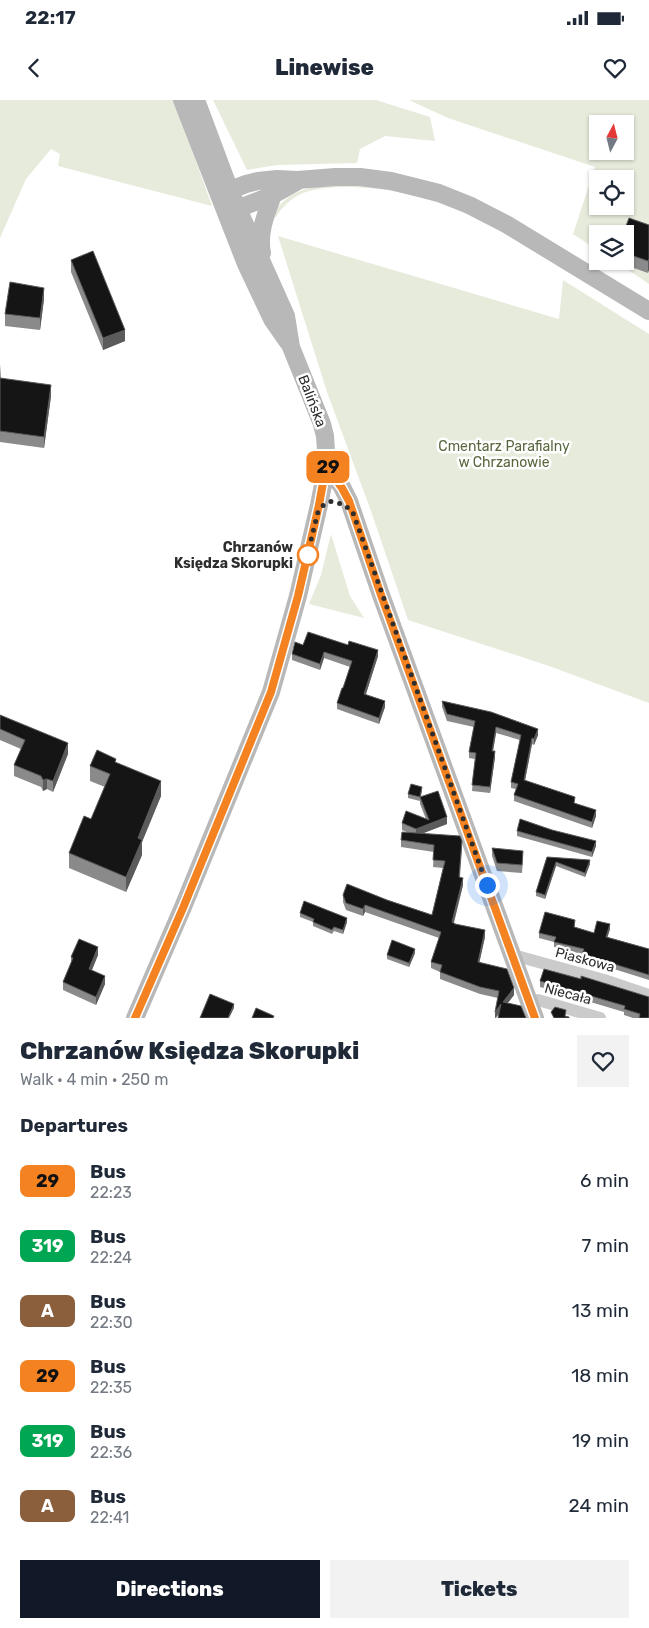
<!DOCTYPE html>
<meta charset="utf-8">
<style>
:root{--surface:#fff;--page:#f2f2f3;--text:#1f2937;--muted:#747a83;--accent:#111827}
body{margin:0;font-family:Rubik,sans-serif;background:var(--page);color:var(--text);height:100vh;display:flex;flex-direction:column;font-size:19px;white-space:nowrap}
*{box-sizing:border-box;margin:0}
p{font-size:16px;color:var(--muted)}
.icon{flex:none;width:28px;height:28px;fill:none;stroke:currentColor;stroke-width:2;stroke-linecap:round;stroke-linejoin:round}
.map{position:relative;height:918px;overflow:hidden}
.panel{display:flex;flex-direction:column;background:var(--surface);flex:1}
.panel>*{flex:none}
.badge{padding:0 10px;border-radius:8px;font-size:18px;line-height:32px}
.needle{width:32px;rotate:7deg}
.controls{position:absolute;left:589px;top:15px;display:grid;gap:10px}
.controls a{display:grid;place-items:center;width:45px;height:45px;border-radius:0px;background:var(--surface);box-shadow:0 1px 4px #0004;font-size:25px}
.you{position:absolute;width:25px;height:25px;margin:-12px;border:4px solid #fff;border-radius:50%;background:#1a73e8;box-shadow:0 0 0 8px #1a73e833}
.map>.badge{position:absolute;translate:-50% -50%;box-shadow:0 0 0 2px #fff}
h2{padding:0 20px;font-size:19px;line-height:45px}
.round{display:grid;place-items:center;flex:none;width:52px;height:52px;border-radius:0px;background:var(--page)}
.headline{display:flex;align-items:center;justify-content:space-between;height:85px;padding:0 20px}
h1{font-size:24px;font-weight:800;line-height:38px}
.primary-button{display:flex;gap:10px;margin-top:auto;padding:10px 20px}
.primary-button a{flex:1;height:58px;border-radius:0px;background:var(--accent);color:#fff;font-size:20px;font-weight:800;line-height:58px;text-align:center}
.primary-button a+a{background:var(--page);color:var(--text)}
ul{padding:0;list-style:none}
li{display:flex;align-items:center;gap:15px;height:65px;padding:0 20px}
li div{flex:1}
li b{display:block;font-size:19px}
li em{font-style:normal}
li .badge{min-width:55px;font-weight:700;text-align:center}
.status{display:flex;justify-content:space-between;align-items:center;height:35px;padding:0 25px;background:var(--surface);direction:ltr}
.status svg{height:14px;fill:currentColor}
header{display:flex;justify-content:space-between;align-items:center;height:65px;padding:0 20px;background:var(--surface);font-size:22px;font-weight:800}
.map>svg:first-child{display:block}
.green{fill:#e6ebdc;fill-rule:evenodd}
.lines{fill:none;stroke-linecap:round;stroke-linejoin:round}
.street{stroke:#cbcbcb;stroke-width:12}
.secondary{stroke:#b8b8b8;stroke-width:18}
.wall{fill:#8a8a8a}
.shaded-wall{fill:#5b5b5b}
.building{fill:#151515;stroke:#5b5b5b}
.line-casing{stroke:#fff;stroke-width:11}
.line{stroke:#f58220;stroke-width:8}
.walk{stroke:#2e2e2e;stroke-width:5;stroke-dasharray:0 9}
.stop-dot{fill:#fff;stroke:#f58220;stroke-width:2.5}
.labels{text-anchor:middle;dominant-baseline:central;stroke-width:5;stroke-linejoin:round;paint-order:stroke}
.street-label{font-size:14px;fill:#2e2e2e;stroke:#fff}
.park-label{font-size:14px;fill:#58673e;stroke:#fff}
.stop-label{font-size:14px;font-weight:bold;fill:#2e2e2e;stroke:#fff;text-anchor:end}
</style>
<div class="status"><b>22:17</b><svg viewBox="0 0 49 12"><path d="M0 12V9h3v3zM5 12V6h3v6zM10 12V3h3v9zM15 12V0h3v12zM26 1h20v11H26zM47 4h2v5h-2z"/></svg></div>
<header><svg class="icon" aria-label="back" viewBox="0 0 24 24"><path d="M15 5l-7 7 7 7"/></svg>Linewise<svg class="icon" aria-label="heart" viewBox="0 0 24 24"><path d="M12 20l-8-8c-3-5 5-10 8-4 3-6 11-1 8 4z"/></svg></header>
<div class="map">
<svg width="649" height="918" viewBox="0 0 649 918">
<rect width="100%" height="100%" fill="#fff"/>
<path class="green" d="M0 0H174L212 106 58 66 60 54 51 49 26 79 0 138Z
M213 0H376L430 17 435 41 385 36 360 49 357 63 277 65 247 70Z
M409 0H649V184L615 161H625V134H598L597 150 573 134 595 67 448 18ZM598 24H625V51H598ZM598 79H625V106H598Z
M346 84 416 92 482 119C460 111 439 102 416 96 386 88 339 83 309 91 295 95 283 105 276 117L272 116C289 86 315 87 346 84Z
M278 136 559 219 563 180 649 234V603L549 566 408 520 371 411 327 292Z
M331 434 350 496 364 518 309 504 321 475Z"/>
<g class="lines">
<path class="street" d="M513 855 604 880 649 895
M529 902 538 900 600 918"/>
<path class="secondary" d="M182 0 246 164 272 219 288 242
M220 94 246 84 258 81 277 79 298 80 335 77H360L391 81 439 93 469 105 506 124 649 211
M229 112 273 95 298 81
M262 153C258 132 266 114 273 95
M327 365 342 387 349 401 381 495 535 918
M135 918 183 807 271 592 298 496 319 405 327 365 325 336 322 324 291 247 286 216 230 91 196 0"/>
</g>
<path class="wall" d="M649 125 648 173 617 162V161H625V134Z
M71 160 125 241 103 250 71 172Z
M44 199 40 230 5 226V214Z
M0 264 1 278 51 296 44 348 0 342Z
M303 545 378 556 366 594 385 607 379 624 337 609V603L343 588 350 567 324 558 320 570 292 560V554Z
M442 601 538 635 534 645 532 644 525 680 575 703 596 716 592 728 514 701V695L516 689 511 688V682L520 640 496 633 493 651 495 657 490 693 472 691 475 659 469 658V652L474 627 447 621 442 607Z
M0 615 68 654 53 692 47 689 43 691 41 687 14 676V665L21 649 0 640Z
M116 663 161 696 142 742V755L126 792 69 768V753L91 719 105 687 90 681V666Z
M422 691 421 697 447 724 421 734 462 748 460 777 463 785 454 823 485 837 479 862 514 895 496 918H495L498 898 480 894 440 879V872L431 868V862L439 838 365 812 363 816 346 810 343 802V795L387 800 432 815 443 768 433 767 434 752 401 747V740L409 733 402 730V723L426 719 420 704V699V701L408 698V694Z
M517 731 596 746 592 757 517 736Z
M492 748 523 758 522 773 497 771 492 756Z
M547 757 590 764 585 777 556 766 545 799 536 796V792Z
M300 813 347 822 343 834 334 831 332 834 313 826V822L300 817Z
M575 825V827L594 833 610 829 607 837 649 849V880L582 859V854L554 847V842L539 838V833Z
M415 853 409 867 387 859V855Z
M98 855 92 870 105 884 96 905 63 890V882L71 863V857Z
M544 869 649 918H633L624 915V912L540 887V881Z"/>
<path class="shaded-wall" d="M649 159V170L648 173V161Z
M44 188V199L40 230V218Z
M125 230V241L103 250V238Z
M51 285V296L44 348V337Z
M378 550V556L364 600V594Z
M324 552V558L320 570V564Z
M385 601V607L379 624V618Z
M496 627V633L492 657V651Z
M538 629V635L534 645V639Z
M532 638V644L524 686V680Z
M68 643V654L53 692V681Z
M495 651V657L490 693V687Z
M47 679V689L43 691V680Z
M161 681V696L142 742V755L126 792V777L138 738Z
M596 710V716L592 728V722Z
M447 717V724L416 736V729Z
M596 741V746L592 757V752Z
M590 760V764L585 777V773Z
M556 762V766L545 799V795Z
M463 778V785L452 829V822Z
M365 805V812L363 816V809Z
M347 818V822L343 834V830Z
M610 824V829L606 842V837Z
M485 830V837L478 869V862Z
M98 847V855L89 877V869Z
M415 849V853L409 867V863Z
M105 876V884L96 905V897Z
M514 888V895L503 909V902Z
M234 904V908L229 918H228Z
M501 904V911L495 918V912Z"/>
<path class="building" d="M629 118 649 125V159L648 161 625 153V134H623Z
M93 151 125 230 103 238 71 160Z
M10 182 44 188 40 218 5 214Z
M0 278 51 285 44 337 0 331Z
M308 532 348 545 349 541 378 550 364 594 385 601 379 618 337 603 342 588H343L352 561 324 552 320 564 292 554 295 542 303 545Z
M442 601 491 612 538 629 534 639 532 638 524 680 575 697 574 703 596 710 592 722 514 695 518 684 511 682 521 635 496 627 492 651H495L490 687 472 685 476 653 469 652 475 621 447 614Z
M0 615 68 643 53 681 47 679 43 680 41 676 14 665 25 640 0 629Z
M97 650 116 659 115 662 161 681 138 738 142 740 126 777 69 753 84 716 91 719 110 674 90 666Z
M411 684 422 687 420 697 408 694Z
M438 691 447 717 416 729 402 723 406 711 429 720 420 697Z
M520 719 552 730 596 741 592 752 517 731Z
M402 732 460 736 462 741 459 777 463 778 452 822 455 824 485 830 478 862 507 869 514 888 503 902 521 906 526 918H498L501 904 495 912 499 891 480 887 440 872 442 865 431 862 441 832 365 805 363 809 346 803 343 795 347 784 387 800 432 815 445 761 433 760 434 745 401 740Z
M492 748 523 751 522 765 497 763Z
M547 757 590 760 585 773 556 762 545 795 536 792Z
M304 801 347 818 343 830 334 827 332 830 313 822 314 819 300 813Z
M545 812 575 820 574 827 594 833 597 821 610 824 606 837 649 849V875L582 854 584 849 554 842 556 837 539 833Z
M79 839 98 847 89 869 105 876 96 897 63 882 73 858 71 857Z
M392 840 415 849 409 863 387 855Z
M544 869 581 879V876L649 897V918H639L640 914 624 909 625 906 540 881Z
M210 894 234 904 228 918H200Z
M555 907 566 910 565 916 569 917V918H554L551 912Z
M256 908 274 916 273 918H252Z"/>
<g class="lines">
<g class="line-casing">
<path id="line" d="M135 918 183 808 271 592 298 496 319 405 326 366 342 388 349 401 381 495 535 918"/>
</g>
<use href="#line" class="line"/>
<path class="walk" d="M308 455 306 460 318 412C329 395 337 402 352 410L487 785"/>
</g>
<circle class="stop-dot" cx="308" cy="455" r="10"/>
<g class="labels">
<g class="street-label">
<text transform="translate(312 301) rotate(69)">Balińska</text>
<text transform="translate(585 860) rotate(15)">Piaskowa</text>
<text transform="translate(568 894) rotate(15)">Niecała</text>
</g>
<g class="park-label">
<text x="504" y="346">Cmentarz Parafialny<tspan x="504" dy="16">w Chrzanowie</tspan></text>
</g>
<g class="stop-label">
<text x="293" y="447">Chrzanów<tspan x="293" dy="16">Księdza Skorupki</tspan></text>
</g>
</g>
</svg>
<div class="controls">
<a><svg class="needle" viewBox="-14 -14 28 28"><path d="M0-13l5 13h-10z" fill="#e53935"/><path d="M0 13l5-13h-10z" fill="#747a83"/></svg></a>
<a><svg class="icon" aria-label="locate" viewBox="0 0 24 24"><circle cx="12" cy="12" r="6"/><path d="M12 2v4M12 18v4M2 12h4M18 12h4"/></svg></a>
<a><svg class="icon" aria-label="layers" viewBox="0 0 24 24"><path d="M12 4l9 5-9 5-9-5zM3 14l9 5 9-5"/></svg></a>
</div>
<div class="you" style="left:487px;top:785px"></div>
<b class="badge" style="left:328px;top:367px;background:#f58220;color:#111">29</b>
</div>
<section class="panel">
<div class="headline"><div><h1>Chrzanów Księdza Skorupki</h1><p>Walk · 4 min · 250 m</p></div><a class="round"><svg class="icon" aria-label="heart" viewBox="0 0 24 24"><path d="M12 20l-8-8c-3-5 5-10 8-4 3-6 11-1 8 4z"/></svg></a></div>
<h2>Departures</h2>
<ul>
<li><span class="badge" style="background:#f58220;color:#111">29</span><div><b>Bus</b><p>22:23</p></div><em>6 min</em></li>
<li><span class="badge" style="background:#00a651;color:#fff">319</span><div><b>Bus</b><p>22:24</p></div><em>7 min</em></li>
<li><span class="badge" style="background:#8b5e3c;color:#fff">A</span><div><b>Bus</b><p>22:30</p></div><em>13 min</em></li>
<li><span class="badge" style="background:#f58220;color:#111">29</span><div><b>Bus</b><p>22:35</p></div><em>18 min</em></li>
<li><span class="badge" style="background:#00a651;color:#fff">319</span><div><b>Bus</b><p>22:36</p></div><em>19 min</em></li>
<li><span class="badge" style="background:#8b5e3c;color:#fff">A</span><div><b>Bus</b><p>22:41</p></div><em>24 min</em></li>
</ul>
<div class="primary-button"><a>Directions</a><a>Tickets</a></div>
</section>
